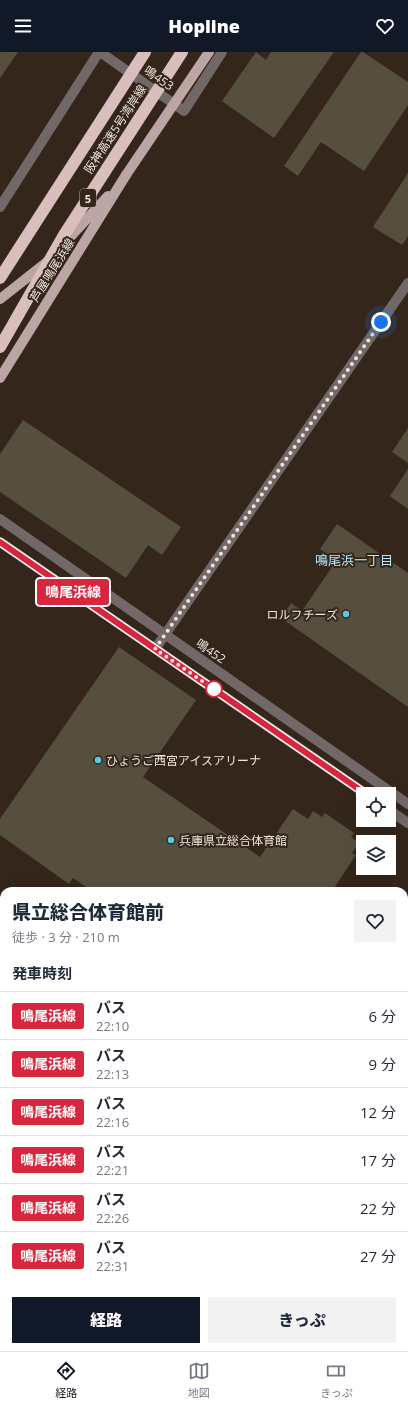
<!DOCTYPE html>
<html lang="ja">
<meta charset="utf-8">
<style>
:root{--surface:#fff;--page:#f2f2f3;--text:#1f2937;--muted:#747a83;--line:#e0e1e3;--accent:#111827}
body{margin:0;font-family:"Open Sans","Noto Sans JP",sans-serif;background:var(--page);color:var(--text);height:100vh;display:flex;flex-direction:column;font-size:15px;white-space:nowrap}
*{box-sizing:border-box;margin:0}
p{font-size:13px;color:var(--muted)}
.icon{flex:none;width:22px;height:22px;fill:none;stroke:currentColor;stroke-width:2;stroke-linecap:round;stroke-linejoin:round}
.map{position:relative;flex:1;overflow:hidden}
.sheet{position:absolute;left:0px;top:835px;width:408px;height:464px;display:flex;flex-direction:column;background:var(--surface);border-radius:12px 12px 0 0;box-shadow:0 4px 16px #0002}
.sheet>*{flex:none}
.badge{padding:0 8px;border-radius:3px;font-size:14px;line-height:26px}
.tools{position:absolute;left:356px;top:735px;display:grid;gap:8px}
.tools a{display:grid;place-items:center;width:40px;height:40px;border-radius:0px;background:var(--surface);box-shadow:0 4px 16px #0002;font-size:20px}
.you{position:absolute;width:20px;height:20px;margin:-10px;border:3px solid #fff;border-radius:50%;background:#1a73e8;box-shadow:0 0 0 6px #1a73e833}
.map>.badge{position:absolute;translate:-50% -50%;box-shadow:0 0 0 2px #fff}
h2{padding:0 12px;font-size:15px;line-height:36px}
.round{display:grid;place-items:center;flex:none;width:42px;height:42px;border-radius:0px;background:var(--page)}
.overview{display:flex;align-items:center;justify-content:space-between;height:68px;padding:0 12px}
h1{font-size:19px;font-weight:800;line-height:30px}
.action{display:flex;gap:8px;margin-top:auto;padding:8px 12px}
.action a{flex:1;height:46px;border-radius:0px;background:var(--accent);color:#fff;font-size:16px;font-weight:800;line-height:46px;text-align:center}
.action a+a{background:var(--page);color:var(--text)}
ul{padding:0;list-style:none}
li{display:flex;align-items:center;gap:12px;height:48px;padding:0 12px;border-top:1px solid var(--line)}
li div{flex:1}
li b{display:block;font-size:15px}
li em{font-style:normal}
li .badge{min-width:44px;font-weight:700;text-align:center}
header{display:flex;justify-content:space-between;align-items:center;height:52px;padding:0 12px;background:var(--accent);color:#fff;font-size:18px;font-weight:800}
.menu{display:flex;justify-content:space-around;align-items:center;height:56px;border-top:1px solid var(--line);background:var(--surface);font-size:11px;color:var(--muted)}
.menu a{display:grid;justify-items:center;gap:2px}
.menu .selected{color:var(--accent)}
.map>svg:first-child{display:block}
.green{fill:#763c59}
.building{fill:#574f3e}
.lines{fill:none;stroke-linecap:round;stroke-linejoin:round}
.path{stroke:#8d8178;stroke-width:2.5;stroke-dasharray:2 2;stroke-linecap:butt}
.minor{stroke:#726867;stroke-width:10}
.major{stroke:#bba6a5;stroke-width:10}
.major-bridge{stroke:#bba6a5;stroke-width:10}
.highway-bridge{stroke:#d8bfbd;stroke-width:12}
.line-casing{stroke:#fff;stroke-width:9}
.line{stroke:#d7263d;stroke-width:6}
.walk{stroke:#eee4dd;stroke-width:4;stroke-dasharray:0 7.2}
.poi-dot{fill:#5bc8e6;stroke:#34261b;stroke-width:1.5}
.stop-dot{fill:#fff;stroke:#d7263d;stroke-width:2}
.labels{text-anchor:middle;dominant-baseline:central;stroke-width:4;stroke-linejoin:round;paint-order:stroke}
.shield{fill:#34261b;stroke:#b6aba3;stroke-width:1}
.shield-label{font-size:11px;font-weight:bold;fill:#eee4dd}
.street-label{font-size:12px;fill:#eee4dd;stroke:#34261b}
.poi-label{font-size:12px;fill:#eee4dd;stroke:#34261b;text-anchor:start}
.neighbourhood-label{font-size:13px;fill:#b2e8fa;stroke:#34261b}
</style>
<header><svg class="icon" aria-label="menu" viewBox="0 0 24 24"><path d="M4 6h16M4 12h16M4 18h16"/></svg>Hopline<svg class="icon" aria-label="heart" viewBox="0 0 24 24"><path d="M12 20l-8-8c-3-5 5-10 8-4 3-6 11-1 8 4z"/></svg></header>
<div class="map">
<svg width="408" height="1299" viewBox="0 0 408 1299">
<rect width="100%" height="100%" fill="#34261b"/>
<path class="green" d="M4 936V1166L0 1163V940Z
M408 1000V1299H204L206 1295H404V1006Z
M0 1246 4 1249V1289L0 1287Z
M14 1295H68L73 1299H21Z"/>
<path class="building" d="M0 0H18L0 26Z
M256 0 266 8 271 0H334L274 86 222 49Z
M361 0H363L408 30V53L364 119 321 90 298 124 284 114Z
M408 121V184L402 193 373 175Z
M23 368 181 475 162 503 148 493 126 526 0 440V402Z
M408 376V411L392 400Z
M408 417V457L390 444Z
M337 472 408 521V655L281 566 291 551 302 559 336 509 320 497Z
M119 595 196 648 143 725 260 805 293 757 308 767 313 759 322 765 325 761 354 781 351 785 359 791 352 801 356 803 332 839H92L73 826 69 832 0 783V767Z"/>
<g class="lines">
<path class="path" d="M404 1266 408 1269
M0 1267 4 1270
M35 1295 40 1299"/>
<path class="minor" d="M100 0 184 59 222 0
M0 155 99 0
M0 467 408 752
M0 490 366 742
M155 597 408 231
M389 758 408 771
M404 925 408 919
M404 969 408 964
M146 1299 149 1295
M177 1299 180 1295"/>
<path class="major" d="M59 197 108 144
M0 247 47 210
M0 326 126 123"/>
<path class="major-bridge" d="M126 123 209 0"/>
<path class="highway-bridge" d="M0 226 145 0
M0 295 64 183 182 0"/>
</g>
<g class="lines">
<g class="line-casing">
<path id="line" d="M0 490 366 742"/>
</g>
<use href="#line" class="line"/>
<path class="walk" d="M214 637 155 597 381 270"/>
</g>
<g class="poi-dot">
<circle cx="346" cy="562" r="4"/>
<circle cx="98" cy="708" r="4"/>
<circle cx="171" cy="788" r="4"/>
</g>
<circle class="stop-dot" cx="214" cy="637" r="8"/>
<g class="labels">
<rect class="shield" x="80" y="137" width="16" height="18" rx="3"/>
<g class="shield-label">
<text x="88" y="146">5</text>
</g>
<g class="street-label">
<text transform="translate(159 26) rotate(35)">鳴453</text>
<text transform="translate(115 77) rotate(-57)">阪神高速5号湾岸線</text>
<text transform="translate(52 218) rotate(-58)">芦屋鳴尾浜線</text>
<text transform="translate(211 599) rotate(35)">鳴452</text>
</g>
<g class="poi-label">
<text x="338" y="562" text-anchor="end">ロルフチーズ</text>
<text x="106" y="708">ひょうご西宮アイスアリーナ</text>
<text x="179" y="788">兵庫県立総合体育館</text>
</g>
<g class="neighbourhood-label">
<text x="354" y="508">鳴尾浜一丁目</text>
</g>
</g>
</svg>
<div class="tools">
<a><svg class="icon" aria-label="locate" viewBox="0 0 24 24"><circle cx="12" cy="12" r="6"/><path d="M12 2v4M12 18v4M2 12h4M18 12h4"/></svg></a>
<a><svg class="icon" aria-label="layers" viewBox="0 0 24 24"><path d="M12 4l9 5-9 5-9-5zM3 14l9 5 9-5"/></svg></a>
</div>
<div class="you" style="left:381px;top:270px"></div>
<b class="badge" style="left:73px;top:540px;background:#d7263d;color:#fff">鳴尾浜線</b>
<section class="sheet">
<div class="overview"><div><h1>県立総合体育館前</h1><p>徒歩 · 3 分 · 210 m</p></div><a class="round"><svg class="icon" aria-label="heart" viewBox="0 0 24 24"><path d="M12 20l-8-8c-3-5 5-10 8-4 3-6 11-1 8 4z"/></svg></a></div>
<h2>発車時刻</h2>
<ul>
<li><span class="badge" style="background:#d7263d;color:#fff">鳴尾浜線</span><div><b>バス</b><p>22:10</p></div><em>6 分</em></li>
<li><span class="badge" style="background:#d7263d;color:#fff">鳴尾浜線</span><div><b>バス</b><p>22:13</p></div><em>9 分</em></li>
<li><span class="badge" style="background:#d7263d;color:#fff">鳴尾浜線</span><div><b>バス</b><p>22:16</p></div><em>12 分</em></li>
<li><span class="badge" style="background:#d7263d;color:#fff">鳴尾浜線</span><div><b>バス</b><p>22:21</p></div><em>17 分</em></li>
<li><span class="badge" style="background:#d7263d;color:#fff">鳴尾浜線</span><div><b>バス</b><p>22:26</p></div><em>22 分</em></li>
<li><span class="badge" style="background:#d7263d;color:#fff">鳴尾浜線</span><div><b>バス</b><p>22:31</p></div><em>27 分</em></li>
</ul>
<div class="action"><a>経路</a><a>きっぷ</a></div>
</section>
</div>
<nav class="menu">
<a class="selected"><svg class="icon" aria-label="directions" viewBox="0 0 24 24"><path d="M12 3l9 9-9 9-9-9zM9 14v-3h6M13 9l2 2-2 2"/></svg>経路</a>
<a><svg class="icon" aria-label="map" viewBox="0 0 24 24"><path d="M3 6l6-2 6 2 6-2v14l-6 2-6-2-6 2zM9 4v14M15 6v14"/></svg>地図</a>
<a><svg class="icon" aria-label="tickets" viewBox="0 0 24 24"><path d="M3 7h18v10H3zM15 7v10"/></svg>きっぷ</a>
</nav>
